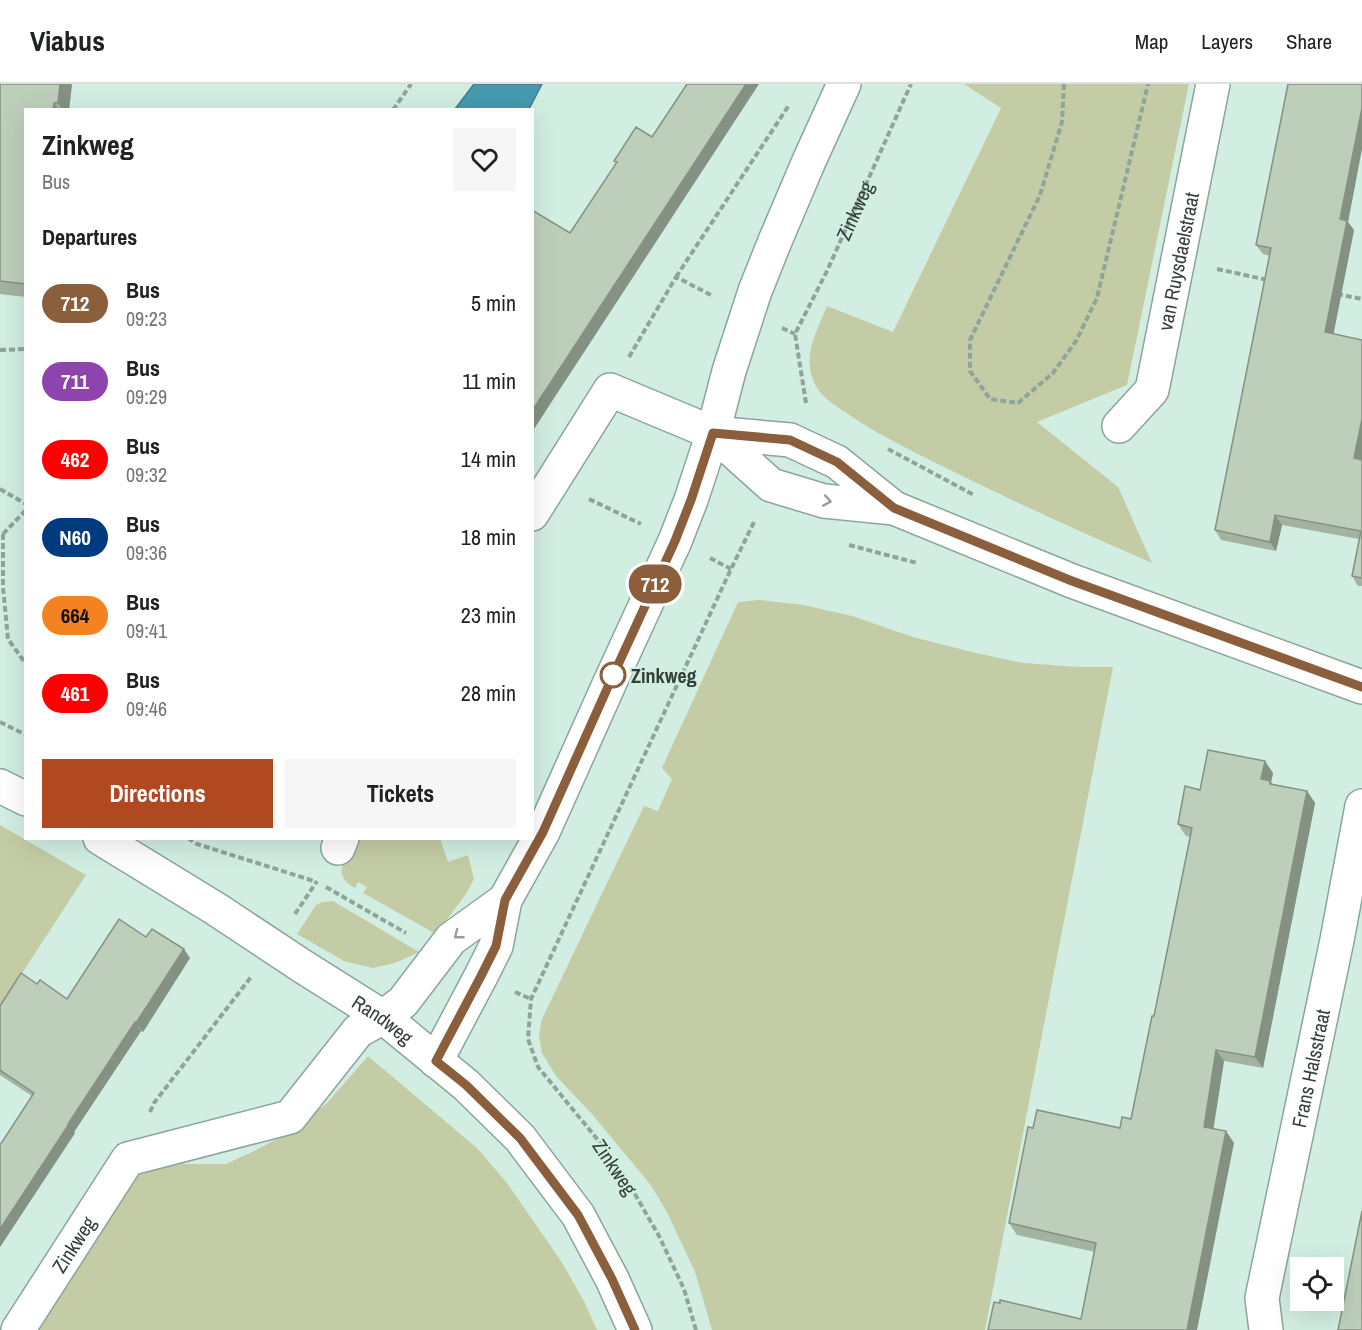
<!DOCTYPE html>
<style>
:root{--surface:#fff;--page:#f6f6f6;--text:#202124;--muted:#757577;--line:#e0e0e0;--accent:#b04920}
body{margin:0;font-family:"Archivo Narrow",sans-serif;background:var(--page);color:var(--text);height:100vh;display:flex;flex-direction:column;font-size:22px;white-space:nowrap}
*{box-sizing:border-box;margin:0}
p{font-size:20px;color:var(--muted)}
.icon{flex:none;width:33px;height:33px;fill:none;stroke:currentColor;stroke-width:2;stroke-linecap:round;stroke-linejoin:round}
.map{position:relative;flex:1;overflow:hidden}
.side{position:absolute;left:24px;top:24px;width:510px;height:732px;display:flex;flex-direction:column;background:var(--surface);border-radius:0px;box-shadow:0 6px 24px #0002}
.side>*{flex:none}
.badge{padding:0 12px;border-radius:20px;font-size:21px;line-height:39px}
.tools{position:absolute;left:1290px;top:1173px;display:grid;gap:12px}
.tools a{display:grid;place-items:center;width:54px;height:54px;border-radius:0px;background:var(--surface);box-shadow:0 6px 24px #0002;font-size:30px}
.map>.badge{position:absolute;translate:-50% -50%;box-shadow:0 0 0 3px #fff}
h2{padding:0 18px;font-size:22px;line-height:54px}
.round{display:grid;place-items:center;flex:none;width:63px;height:63px;border-radius:0px;background:var(--page)}
.headline{display:flex;align-items:center;justify-content:space-between;height:102px;padding:0 18px}
h1{font-size:28px;font-weight:700;line-height:45px}
.cta{display:flex;gap:12px;margin-top:auto;padding:12px 18px}
.cta a{flex:1;height:69px;border-radius:0px;background:var(--accent);color:#fff;font-size:24px;font-weight:700;line-height:69px;text-align:center}
.cta a+a{background:var(--page);color:var(--text)}
ul{padding:0;list-style:none}
li{display:flex;align-items:center;gap:18px;height:78px;padding:0 18px}
li div{flex:1}
li b{display:block;font-size:22px}
li em{font-style:normal}
li .badge{min-width:66px;font-weight:700;text-align:center}
header{display:flex;align-items:center;gap:36px;box-sizing:border-box;height:84px;padding:0 30px;background:var(--surface);border-bottom:2px solid var(--line)}
header strong{font-size:28px}
nav{display:flex;gap:33px;margin-inline-start:auto;font-size:21px}
.map>svg:first-child{display:block}
.green{fill:#c4cca5}
.water{fill:#469ab0;stroke:#417f8d;stroke-width:1.5}
.lines{fill:none;stroke-linecap:round;stroke-linejoin:round}
.street-casing{stroke:#8ba59a;stroke-width:36}
.secondary-casing{stroke:#8ba59a;stroke-width:36}
.path{stroke:#8fa49b;stroke-width:4;stroke-dasharray:6 3;stroke-linecap:butt}
.street{stroke:#fff;stroke-width:33}
.secondary{stroke:#fff;stroke-width:33}
.wall{fill:#a3b2a1}
.shaded-wall{fill:#849183}
.building{fill:#bdcfbb;stroke:#849183;stroke-width:1.5}
.oneway{stroke:#9a9f9c}
.line-casing{stroke:#fff;stroke-width:14}
.line{stroke:#8b5e3c;stroke-width:9}
.stop-dot{fill:#fff;stroke:#8b5e3c;stroke-width:3}
.labels{text-anchor:middle;dominant-baseline:central;stroke-width:4.5;stroke-linejoin:round;paint-order:stroke}
.street-label{font-size:20px;fill:#343f3a;stroke:#d2eee2}
.stop-label{font-size:20px;font-weight:bold;fill:#343f3a;stroke:#d2eee2;text-anchor:start}
</style>
<header>
<strong>Viabus</strong>
<nav><a>Map</a><a>Layers</a><a>Share</a></nav>
</header>
<div class="map">
<svg width="1362" height="1246" viewBox="0 0 1362 1246">
<rect width="100%" height="100%" fill="#d2eee2"/>
<path class="green" d="M964 0H1189L1127 301 1037 338 1118 403 1152 479C1071 444 991 407 912 367 889 355 866 343 845 328 835 321 824 315 817 304 800 276 816 249 827 222L893 248 1001 24Z
M760 516 803 521 852 532 913 553 976 569 1023 579 1079 583H1113L985 1246H712L695 1188 667 1128 650 1100 591 1029 556 992 542 969 539 951 542 935 644 722 658 727 672 695 662 684 738 518Z
M0 741 86 791 0 923Z
M355 755H440L448 778 468 771 474 795 466 810 436 850 363 809 367 803 358 798 355 804C330 791 346 774 355 755Z
M333 817 419 868 395 879 373 884 344 877 297 850 316 821 323 818Z
M368 972 478 1065 507 1099 561 1177 584 1217 597 1246H32L142 1074 186 1080H226L254 1067 292 1047 327 1019Z"/>
<path class="water" d="M474 0H542L529 25H455Z"/>
<g class="lines">
<g class="street-casing">
<g id="street">
<path id="s2" d="M1119 342 1152 306 1213 0"/>
<path d="M532 430 610 306 713 349"/>
<path d="M338 764 342 754"/>
<path id="s3" d="M18 1246 128 1075 290 1033 358 947 383 933"/>
<path id="s4" d="M1266 1246 1262 1214 1337 856 1362 722"/>
</g>
</g>
<g class="secondary-casing">
<g id="secondary">
<path d="M713 349 771 401 824 417 894 424 1072 497 1362 603"/>
<path d="M713 349 790 356 837 378 894 424"/>
<path d="M0 702 26 715"/>
<path id="s5" d="M100 754 216 825 302 882 383 933 466 1001 520 1054 578 1131 612 1195 635 1246"/>
<path d="M383 933 403 918 451 855 505 816"/>
<path d="M436 977 481 892 496 862 505 816 543 748 611 596 675 457 691 416 713 349 729 287 755 207 775 157 809 77 844 0"/>
</g>
</g>
<g class="path">
<path d="M1064 0 1062 38 1040 111 970 256V287L990 315 1018 319 1053 289 1076 257 1097 214 1148 0"/>
<path d="M393 26 411 0"/>
<path d="M1217 185 1268 196"/>
<path d="M676 193 789 21"/>
<path d="M1337 210 1362 215"/>
<path d="M782 244 795 250"/>
<path d="M0 266 26 265"/>
<path d="M629 273 676 193 713 212"/>
<path id="s1" d="M806 319 795 250 827 187 911 0"/>
<path d="M888 365 974 411"/>
<path d="M0 405 26 420"/>
<path d="M589 415 641 440"/>
<path d="M3 450V503L8 555 26 580"/>
<path d="M3 450 26 426"/>
<path d="M849 461 917 479"/>
<path d="M710 474 731 485"/>
<path d="M0 638 26 651"/>
<path d="M188 754 197 760 314 797"/>
<path d="M326 803 406 849"/>
<path d="M295 830 317 797"/>
<path d="M515 908 531 915"/>
<path d="M150 1028 154 1019 251 893"/>
<path d="M696 1246 684 1205 659 1152 628 1098 602 1061 538 983 528 955 531 915 731 485 755 436"/>
</g>
<use href="#street" class="street"/>
<use href="#secondary" class="secondary"/>
</g>
<path class="wall" d="M0 0H72L69 26H26V213L0 210Z
M1358 84 1348 138 1354 146 1333 250 1362 256V502H1358L1352 492 1359 455 1282 441 1276 467 1221 456 1215 446 1270 172 1263 170 1256 161Z
M1265 677 1273 689 1271 698 1273 700 1307 707 1315 719 1263 984 1224 977 1213 1045 1234 1059 1081 1235 1095 1168 1017 1151 1009 1139 1033 1044H1120L1131 1035 1154 932 1190 753 1186 752 1178 740 1200 706Z
M146 853 190 874 143 948 141 947 74 1048 75 1049 0 1163V1061L32 1012 0 991V922L37 900 67 915Z"/>
<path class="shaded-wall" d="M60 0H72L69 26H62L58 19Z
M746 0H759L532 348V327Z
M54 19 59 26H53Z
M1362 24V65L1348 138 1354 146 1332 258 1325 248 1340 135Z
M1362 335V377L1354 374Z
M1275 431 1282 441 1276 467 1270 458Z
M1265 677 1273 689 1271 698 1278 708 1261 695Z
M1307 707 1315 719 1263 984 1255 973Z
M184 865 190 874 143 948 136 939Z
M135 938 141 947 74 1048 75 1049 0 1163V1145L68 1040Z
M1216 966 1224 977 1212 1054 1204 1043Z
M1226 1047 1234 1059 1197 1246H1187Z"/>
<path class="building" d="M0 0H60L58 19H54L53 26H26V200L0 197Z
M687 0H746L532 327V126L570 149 617 78 614 77 636 43 652 53Z
M1288 0H1362V24L1340 135 1347 137 1325 248 1362 256V335L1354 374 1362 376V494L1352 492 1361 447 1275 431 1270 458 1215 446 1271 164 1256 161Z
M1208 666 1265 677 1261 695 1270 697V700L1307 707 1255 973 1216 966 1204 1043 1226 1047 1187 1246H988L994 1218 1000 1219V1216L1081 1235 1096 1159 1009 1139 1028 1043 1033 1044 1037 1026 1120 1044 1122 1033 1131 1035 1152 932H1154L1192 744 1178 740 1185 702 1200 706Z
M119 835 146 853 152 845 184 865 136 939 135 938 68 1040H69L0 1145V1061L34 1009 0 986V922L21 889 37 900 40 896 67 915Z
M1362 1127V1246H1338Z"/>
<defs><path id="oneway-chevron" d="M-2-3.5L2.5 0L-2 3.5" fill="none" stroke-width="1.6" stroke-linecap="round" stroke-linejoin="round" transform="scale(1.5)"/></defs>
<g class="oneway">
<use href="#oneway-chevron" transform="translate(827 417) rotate(10)"/>
<use href="#oneway-chevron" transform="translate(458 851) rotate(142)"/>
</g>
<g class="lines">
<g class="line-casing">
<path id="line" d="M635 1246 612 1195 578 1131 520 1054 466 1001 436 977 481 892 496 862 505 816 543 748 611 596 675 457 691 416 713 349 790 356 837 378 894 424 1072 497 1362 603"/>
</g>
<use href="#line" class="line"/>
</g>
<circle class="stop-dot" cx="613" cy="591" r="12"/>
<g class="labels">
<g class="street-label">
<text stroke="none"><textPath href="#s1" startOffset="207">Zinkweg</textPath></text>
<text stroke="none"><textPath href="#s2" startOffset="180">van Ruysdaelstraat</textPath></text>
<text stroke="none"><textPath href="#s5" startOffset="336">Randweg</textPath></text>
<text stroke="none"><textPath href="#s4" startOffset="267">Frans Halsstraat</textPath></text>
<text transform="translate(615 1083) rotate(56)">Zinkweg</text>
<text stroke="none"><textPath href="#s3" startOffset="102">Zinkweg</textPath></text>
</g>
<g class="stop-label">
<text x="631" y="591">Zinkweg</text>
</g>
</g>
</svg>
<div class="tools">
<a><svg class="icon" aria-label="locate" viewBox="0 0 24 24"><circle cx="12" cy="12" r="6"/><path d="M12 2v4M12 18v4M2 12h4M18 12h4"/></svg></a>
</div>
<b class="badge" style="left:655px;top:500px;background:#8b5e3c;color:#fff">712</b>
<section class="side">
<div class="headline"><div><h1>Zinkweg</h1><p>Bus</p></div><a class="round"><svg class="icon" aria-label="heart" viewBox="0 0 24 24"><path d="M12 20l-8-8c-3-5 5-10 8-4 3-6 11-1 8 4z"/></svg></a></div>
<h2>Departures</h2>
<ul>
<li><span class="badge" style="background:#8b5e3c;color:#fff">712</span><div><b>Bus</b><p>09:23</p></div><em>5 min</em></li>
<li><span class="badge" style="background:#8e44ad;color:#fff">711</span><div><b>Bus</b><p>09:29</p></div><em>11 min</em></li>
<li><span class="badge" style="background:#f00;color:#fff">462</span><div><b>Bus</b><p>09:32</p></div><em>14 min</em></li>
<li><span class="badge" style="background:#003b80;color:#fff">N60</span><div><b>Bus</b><p>09:36</p></div><em>18 min</em></li>
<li><span class="badge" style="background:#f58220;color:#111">664</span><div><b>Bus</b><p>09:41</p></div><em>23 min</em></li>
<li><span class="badge" style="background:#f00;color:#fff">461</span><div><b>Bus</b><p>09:46</p></div><em>28 min</em></li>
</ul>
<div class="cta"><a>Directions</a><a>Tickets</a></div>
</section>
</div>
